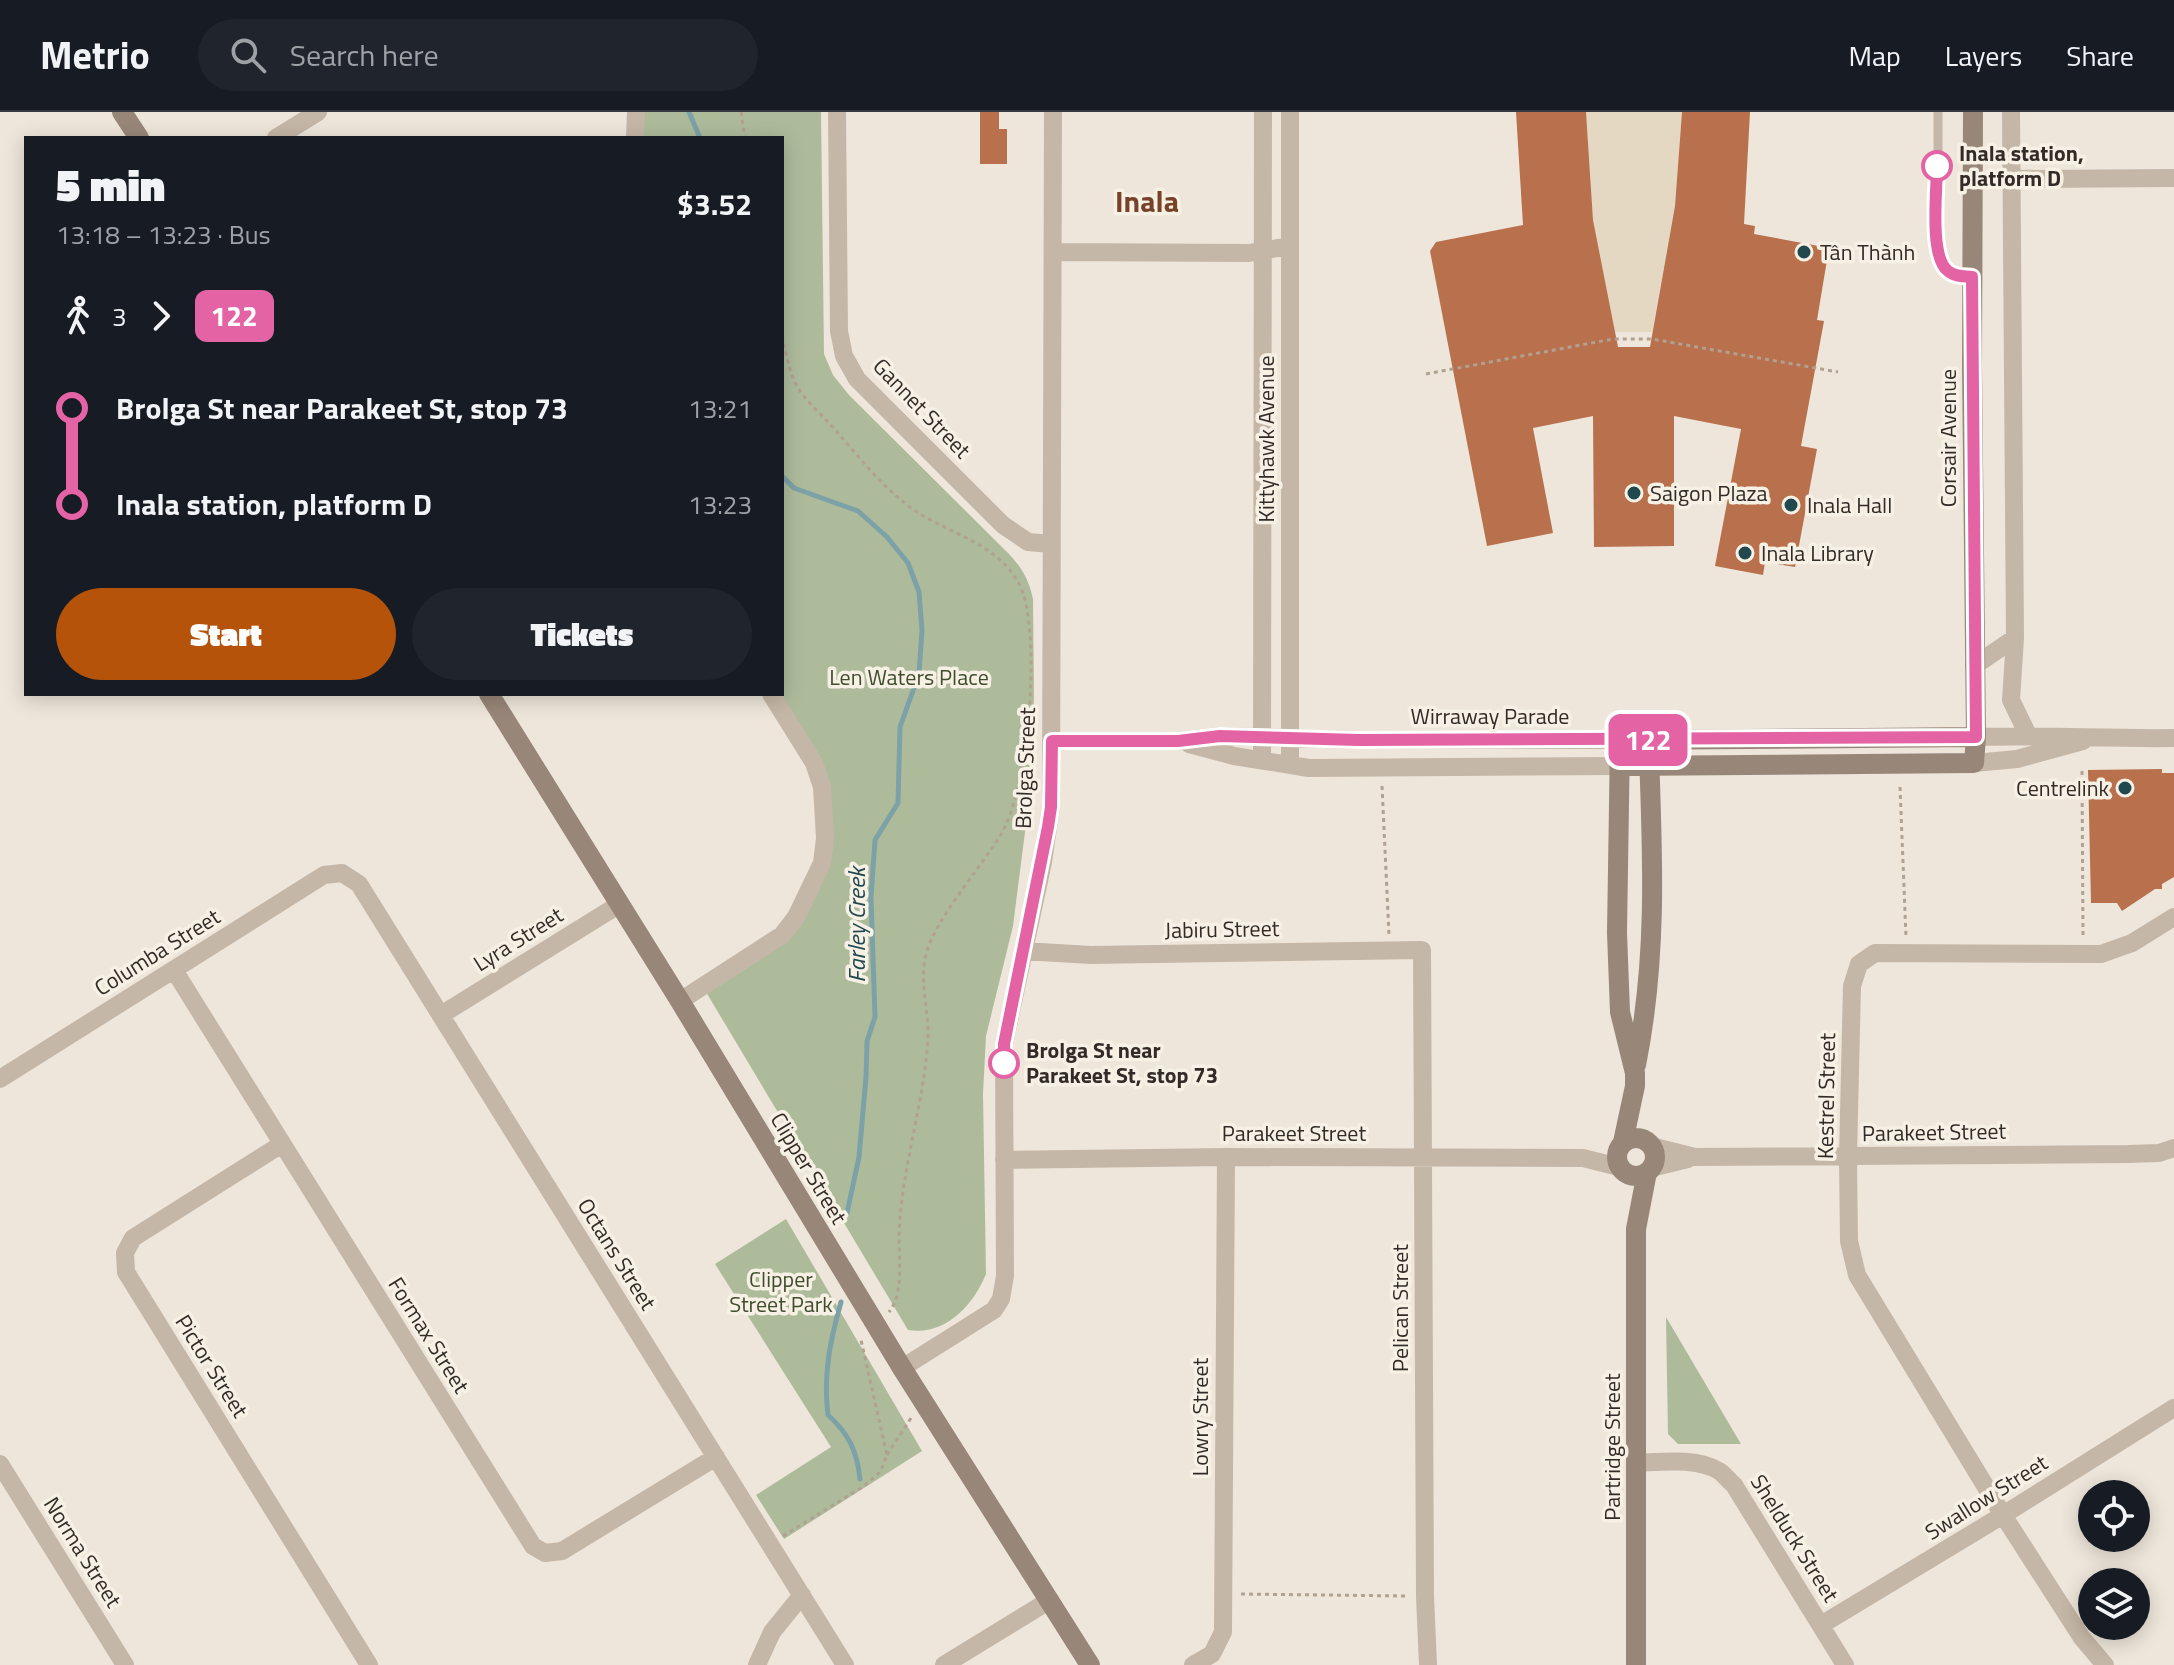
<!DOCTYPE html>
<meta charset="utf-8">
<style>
:root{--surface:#171b24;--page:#20242c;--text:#f1f3f6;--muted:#9ea1a6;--line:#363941;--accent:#b45309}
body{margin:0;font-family:"Titillium Web",sans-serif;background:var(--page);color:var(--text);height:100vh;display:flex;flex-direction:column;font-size:30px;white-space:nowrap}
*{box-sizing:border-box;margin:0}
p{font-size:26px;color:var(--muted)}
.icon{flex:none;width:44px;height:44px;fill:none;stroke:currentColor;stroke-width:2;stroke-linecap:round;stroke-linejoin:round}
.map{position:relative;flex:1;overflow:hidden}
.details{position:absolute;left:24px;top:24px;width:760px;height:560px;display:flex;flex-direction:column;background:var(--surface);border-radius:0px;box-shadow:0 4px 20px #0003}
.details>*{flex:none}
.badge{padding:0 16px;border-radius:12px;font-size:28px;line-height:52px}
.controls{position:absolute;left:2078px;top:1368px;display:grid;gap:16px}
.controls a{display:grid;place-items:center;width:72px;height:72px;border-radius:50%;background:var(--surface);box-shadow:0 4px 20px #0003;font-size:40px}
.map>.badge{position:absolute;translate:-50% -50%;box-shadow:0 0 0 4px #fff}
.legs{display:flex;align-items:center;gap:12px;height:88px;padding:0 32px;font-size:26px}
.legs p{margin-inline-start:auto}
.headline{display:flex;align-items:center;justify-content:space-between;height:136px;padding:0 32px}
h1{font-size:44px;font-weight:800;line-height:60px}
.action{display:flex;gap:16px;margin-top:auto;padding:16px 32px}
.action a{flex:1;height:92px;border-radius:48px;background:var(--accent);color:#fff;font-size:32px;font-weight:800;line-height:92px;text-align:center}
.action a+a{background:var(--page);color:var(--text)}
ul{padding:0 32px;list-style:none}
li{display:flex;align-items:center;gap:28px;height:96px;font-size:30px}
li i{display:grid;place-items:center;width:12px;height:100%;margin:0 10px;background:currentColor}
li i::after{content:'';width:20px;height:20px;margin:-10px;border:6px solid;border-radius:50%;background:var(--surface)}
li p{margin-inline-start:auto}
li:first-child i{background:linear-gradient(#0000 50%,currentColor 0)}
li:last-child i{background:linear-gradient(currentColor 50%,#0000 0)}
header{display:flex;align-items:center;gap:48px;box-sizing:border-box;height:112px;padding:0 40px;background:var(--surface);border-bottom:2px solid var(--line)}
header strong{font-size:38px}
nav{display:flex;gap:44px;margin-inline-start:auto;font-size:28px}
.search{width:560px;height:72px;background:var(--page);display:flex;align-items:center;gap:20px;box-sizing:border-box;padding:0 28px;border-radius:44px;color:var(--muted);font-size:30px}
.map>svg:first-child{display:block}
.green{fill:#aebb9b}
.plaza{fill:#e5d8c2}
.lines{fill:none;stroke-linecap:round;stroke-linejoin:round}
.stream{stroke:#7ca2a8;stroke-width:5}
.building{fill:#b8704d}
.path{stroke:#b0a191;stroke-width:3;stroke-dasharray:4 4;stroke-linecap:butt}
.lane{stroke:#c5b7a7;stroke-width:9}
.street{stroke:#c5b7a7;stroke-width:18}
.secondary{stroke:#988779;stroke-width:20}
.line-1-casing{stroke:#fff;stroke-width:18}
.line-1{stroke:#e463a4;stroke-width:12}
.stop-1-dot{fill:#fff;stroke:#e463a4;stroke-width:4}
.poi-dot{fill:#21484f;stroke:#f6f0e5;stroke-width:3}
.labels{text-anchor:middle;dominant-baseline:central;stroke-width:7;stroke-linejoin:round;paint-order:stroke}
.stop-label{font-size:22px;font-weight:bold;fill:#322b27;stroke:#f6f0e5;text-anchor:start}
.poi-label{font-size:22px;fill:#322b27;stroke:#f6f0e5;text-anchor:start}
.street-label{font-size:22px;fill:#322b27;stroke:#f6f0e5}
.park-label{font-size:22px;fill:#3f4d2d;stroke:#f6f0e5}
.water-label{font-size:24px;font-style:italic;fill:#21484f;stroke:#f6f0e5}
.district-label{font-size:30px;font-weight:bold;fill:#784229;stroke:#f6f0e5}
</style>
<header>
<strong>Metrio</strong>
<div class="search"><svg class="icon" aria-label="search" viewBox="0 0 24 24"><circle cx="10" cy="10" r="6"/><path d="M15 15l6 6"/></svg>Search here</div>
<nav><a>Map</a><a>Layers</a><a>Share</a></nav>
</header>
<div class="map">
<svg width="2174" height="1553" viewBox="0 0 2174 1553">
<rect width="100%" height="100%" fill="#eee6da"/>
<path class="green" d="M636 0H821L824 242 833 263 849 283 1009 442C1022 456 1029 468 1033 487L1034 586 1031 673 1013 814 986 924 983 982 986 1162C973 1194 945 1224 908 1218L703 875 782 823 822 751V675L771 582H782V26H635Z
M786 1107 922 1339 784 1427 756 1383 831 1335 715 1152Z
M1666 1205 1741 1332H1678L1668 1322Z"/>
<path class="plaza" d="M1586 0H1682L1675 94 1652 220H1615L1593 108Z"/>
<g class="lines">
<path class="stream" d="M689 0 700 26
M782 364 794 376 858 399 887 425 908 451 919 480 922 518 919 562 900 615 898 691 875 728 871 785 875 905 867 929 866 965 859 1045 847 1101
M841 1190C830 1229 823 1263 828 1303 849 1322 857 1339 860 1367"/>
</g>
<path class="building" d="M980 0H999V17H1007V52H980Z
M1516 0H1586L1593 108 1618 235H1650L1675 94 1682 0H1750L1744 112 1755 114 1754 122 1829 136 1817 208 1824 209 1801 334 1817 337 1795 455 1765 450 1763 463 1715 454 1741 317 1674 304V434L1594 435 1593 304 1533 316 1553 421 1487 434 1430 139 1436 130 1523 113Z
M2162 657V661H2174V765L2162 772V777H2155L2122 799 2117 791H2091L2088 658Z"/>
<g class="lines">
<path class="path" d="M741 0 745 26
M782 224C786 242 789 260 798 276 806 289 820 301 830 312 858 343 884 379 920 402 956 424 1007 436 1023 481 1040 532 1029 678 1000 724 980 756 935 808 926 842 919 869 929 898 928 926 924 993 901 1057 899 1124 899 1147 904 1181 889 1200
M1426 262 1613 227H1652L1838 260
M2082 659 2083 823
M1382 674 1389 823
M1900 675 1906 825
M887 1343 911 1306
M783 1424 864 1374 880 1360 887 1343 861 1228
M1241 1482 1406 1484"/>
<path class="lane" d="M1938 0V141C1943 161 1954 163 1972 165"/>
<path class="street" d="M837 0 839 219 844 244 857 267 1003 413 1028 430 1051 432
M1290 0V653
M2011 0 2015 526 2011 588 2028 623
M276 26 318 0
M635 26 636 0
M2012 67 2174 66
M1053 140 1249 141 1289 134
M1974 554 2015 526
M1976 625C2043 623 2108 627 2174 626
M1052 629H1178L1220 624 1359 628H1620
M1189 632 1234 644 1309 656 1619 654
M1262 648 1263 0
M1974 651 2017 647 2083 629
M1023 839 1091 843 1422 838 1425 1484 1428 1553
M174 858 533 1434 545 1441 562 1439 716 1345
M680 889 782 823 796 805 822 751 825 726 822 675 814 651 771 582
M441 903 620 792
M0 967 324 763 342 761 359 772 845 1553
M282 1032 133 1126 125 1141 126 1160 369 1553
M1651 1034 1695 1045 2128 1042 2159 1041 2174 1036
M1004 1048 1226 1045 1583 1046 1619 1055
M1651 1056 1688 1047
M902 1256 994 1198 1001 1187 1005 1164 1004 932 1043 750 1051 695 1053 0
M1636 1351C1661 1350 1697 1345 1719 1359 1724 1362 1729 1369 1734 1373L1845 1553
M0 1352 125 1553
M1821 1513 2003 1403 2174 1296
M757 1553 772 1520 802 1483
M944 1553 1050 1488
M1193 1553 1212 1542 1223 1520 1226 1045
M2105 1553 2082 1526 2003 1403 1857 1163 1849 1129 1848 1045 1852 874 1859 852 1875 841 2101 842 2132 831 2174 805"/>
<path class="secondary" d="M122 0 139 26
M489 582 680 889 902 1256 1090 1553
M1619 654 1974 651 1976 625 1972 255 1973 0
M1636 953C1657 848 1653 749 1649 643
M1617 1045a19 19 0 1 1 38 0a19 19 0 1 1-38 0Z
M1623 1030 1635 974V961L1620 900 1617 821 1620 628 1976 625
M1636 1553V1117L1647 1060"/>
</g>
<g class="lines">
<g class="line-1-casing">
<path id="line-1" d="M1004 951V932L1048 715 1051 695 1052 629H1178L1220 624 1359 628 1976 625 1972 165C1964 164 1955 165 1948 159 1929 145 1937 77 1937 54"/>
</g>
<use href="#line-1" class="line-1"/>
</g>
<g class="stop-1-dot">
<circle cx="1937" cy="54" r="14"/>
<circle cx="1004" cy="951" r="14"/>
</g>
<g class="poi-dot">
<circle cx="1804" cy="140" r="8"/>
<circle cx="1634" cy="381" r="8"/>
<circle cx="1791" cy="393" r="8"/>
<circle cx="1745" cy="441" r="8"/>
<circle cx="2125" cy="676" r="8"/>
</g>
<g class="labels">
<g class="stop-label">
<text x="1959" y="41">Inala station,<tspan x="1959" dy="25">platform D</tspan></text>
<text x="1026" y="938">Brolga St near<tspan x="1026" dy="25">Parakeet St, stop 73</tspan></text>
</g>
<g class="poi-label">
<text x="1820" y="140">Tân Thành</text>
<text x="1650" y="381">Saigon Plaza</text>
<text x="1807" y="393">Inala Hall</text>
<text x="1761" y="441">Inala Library</text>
<text x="2109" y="676" text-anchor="end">Centrelink</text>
</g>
<g class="street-label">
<text transform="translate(922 296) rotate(46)">Gannet Street</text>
<text transform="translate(1948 326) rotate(-90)">Corsair Avenue</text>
<text transform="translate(1266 327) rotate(-90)">Kittyhawk Avenue</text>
<text x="1490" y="604">Wirraway Parade</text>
<text transform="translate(1025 656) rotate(-88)">Brolga Street</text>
<text transform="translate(1222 817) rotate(-1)">Jabiru Street</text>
<text transform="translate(518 827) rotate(-32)">Lyra Street</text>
<text transform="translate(157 840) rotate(-32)">Columba Street</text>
<text transform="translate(1826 984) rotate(-89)">Kestrel Street</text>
<text transform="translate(1934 1020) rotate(-1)">Parakeet Street</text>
<text x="1294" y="1021">Parakeet Street</text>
<text transform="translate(809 1056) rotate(59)">Clipper Street</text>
<text transform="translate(617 1142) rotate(58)">Octans Street</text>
<text transform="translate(1400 1196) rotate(-90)">Pelican Street</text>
<text transform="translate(429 1223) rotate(58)">Formax Street</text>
<text transform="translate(212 1254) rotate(58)">Pictor Street</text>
<text transform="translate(1200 1305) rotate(-90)">Lowry Street</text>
<text transform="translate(1612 1335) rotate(-90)">Partridge Street</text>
<text transform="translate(1986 1385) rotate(-32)">Swallow Street</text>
<text transform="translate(1795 1426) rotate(58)">Shelduck Street</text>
<text transform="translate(83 1440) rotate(58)">Norma Street</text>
</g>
<g class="park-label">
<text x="909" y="565">Len Waters Place</text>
<text x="781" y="1167">Clipper<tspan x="781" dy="25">Street Park</tspan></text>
</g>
<g class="water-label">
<text transform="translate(856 813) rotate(-90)">Farley Creek</text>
</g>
<g class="district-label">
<text x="1147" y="89">Inala</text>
</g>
</g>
</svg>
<div class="controls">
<a><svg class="icon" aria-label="locate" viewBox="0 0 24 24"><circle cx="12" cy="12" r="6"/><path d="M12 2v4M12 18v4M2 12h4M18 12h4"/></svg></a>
<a><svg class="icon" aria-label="layers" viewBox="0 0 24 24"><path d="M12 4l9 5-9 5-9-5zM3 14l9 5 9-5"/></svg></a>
</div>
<b class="badge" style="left:1648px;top:628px;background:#e463a4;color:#fff">122</b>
<section class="details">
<div class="headline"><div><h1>5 min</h1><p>13:18 – 13:23 · Bus</p></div><b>$3.52</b></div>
<div class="legs"><svg class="icon" aria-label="walk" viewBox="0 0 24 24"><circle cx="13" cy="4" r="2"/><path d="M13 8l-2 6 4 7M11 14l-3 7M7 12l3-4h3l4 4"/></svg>3<svg class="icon" aria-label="forward" viewBox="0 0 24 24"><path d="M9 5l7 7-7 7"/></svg><b class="badge" style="background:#e463a4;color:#fff">122</b></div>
<ul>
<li><i style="color:#e463a4"></i><b>Brolga St near Parakeet St, stop 73</b><p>13:21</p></li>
<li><i style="color:#e463a4"></i><b>Inala station, platform D</b><p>13:23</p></li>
</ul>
<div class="action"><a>Start</a><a>Tickets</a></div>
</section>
</div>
